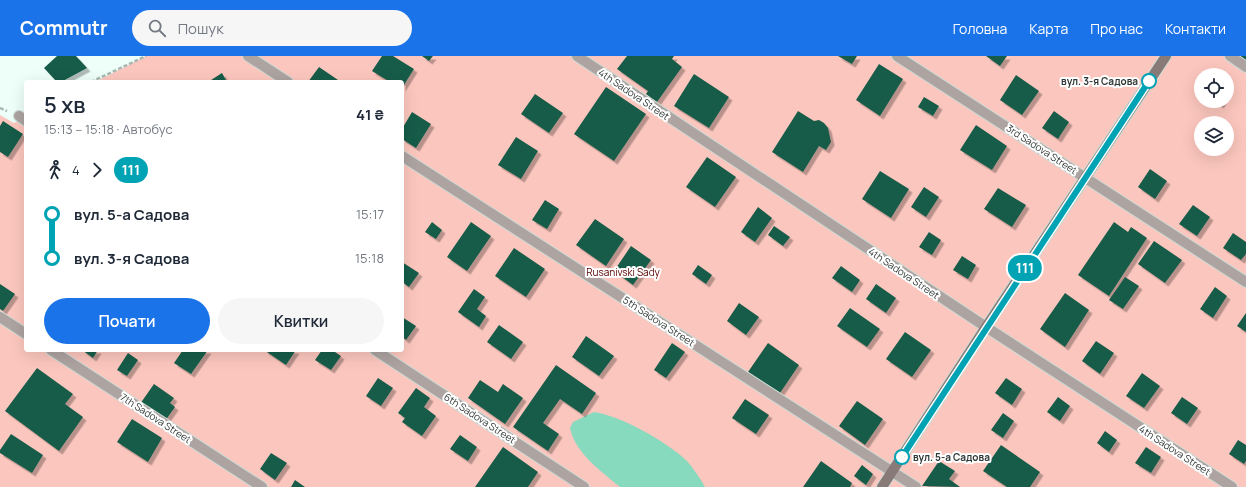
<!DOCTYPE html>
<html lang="uk">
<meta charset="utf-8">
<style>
:root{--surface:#fff;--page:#f6f6f7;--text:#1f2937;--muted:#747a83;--accent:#1a73e8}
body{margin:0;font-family:Manrope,sans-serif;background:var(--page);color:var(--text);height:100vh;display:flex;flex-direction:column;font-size:15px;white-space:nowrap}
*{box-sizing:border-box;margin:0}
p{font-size:13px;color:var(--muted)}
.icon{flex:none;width:22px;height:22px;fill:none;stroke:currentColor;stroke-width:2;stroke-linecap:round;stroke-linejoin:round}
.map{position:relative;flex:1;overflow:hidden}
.drawer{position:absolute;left:24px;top:24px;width:380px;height:272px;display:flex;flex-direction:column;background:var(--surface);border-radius:4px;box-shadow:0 4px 16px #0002}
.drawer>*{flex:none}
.badge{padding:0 8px;border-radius:13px;font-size:14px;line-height:26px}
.tools{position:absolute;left:1194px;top:12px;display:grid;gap:8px}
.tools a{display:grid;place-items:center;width:40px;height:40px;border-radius:50%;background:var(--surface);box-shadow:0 4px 16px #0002;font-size:20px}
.map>.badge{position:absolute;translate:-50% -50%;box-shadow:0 0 0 2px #fff}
.legs{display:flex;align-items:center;gap:6px;height:44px;padding:0 20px;font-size:13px}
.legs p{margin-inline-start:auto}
.headline{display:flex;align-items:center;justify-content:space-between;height:68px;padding:0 20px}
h1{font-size:22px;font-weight:600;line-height:30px}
.button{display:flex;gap:8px;margin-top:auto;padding:8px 20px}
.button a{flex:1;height:46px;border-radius:24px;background:var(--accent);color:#fff;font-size:16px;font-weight:600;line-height:46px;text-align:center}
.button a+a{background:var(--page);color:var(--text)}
ul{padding:0 20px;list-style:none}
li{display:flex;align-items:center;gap:14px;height:44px;font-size:15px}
li i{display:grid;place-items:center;width:6px;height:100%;margin:0 5px;background:currentColor}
li i::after{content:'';width:10px;height:10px;margin:-5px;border:3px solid;border-radius:50%;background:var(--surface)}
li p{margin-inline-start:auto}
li:first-child i{background:linear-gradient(#0000 50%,currentColor 0)}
li:last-child i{background:linear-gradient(currentColor 50%,#0000 0)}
header{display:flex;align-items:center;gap:24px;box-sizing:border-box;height:56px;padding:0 20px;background:var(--accent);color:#fff}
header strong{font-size:19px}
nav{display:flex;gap:22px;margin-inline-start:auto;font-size:14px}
.search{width:280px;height:36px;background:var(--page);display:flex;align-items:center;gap:10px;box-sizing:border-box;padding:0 14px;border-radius:22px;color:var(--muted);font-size:15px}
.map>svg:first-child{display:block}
.green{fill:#fbc6bd;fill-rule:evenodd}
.water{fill:#88dabe}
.building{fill:#195b48;filter:url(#shadow)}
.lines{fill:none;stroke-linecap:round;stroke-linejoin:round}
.street-casing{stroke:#cbdbd5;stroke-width:12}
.secondary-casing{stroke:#cbdbd5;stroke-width:12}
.path{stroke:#a9b8b2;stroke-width:2.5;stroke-dasharray:4 2;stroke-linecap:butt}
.street{stroke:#ada3a1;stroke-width:10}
.secondary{stroke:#877a77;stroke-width:10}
.line-1-casing{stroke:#fff;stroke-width:9}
.line-1{stroke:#00a3b4;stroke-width:6}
.stop-1-dot{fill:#fff;stroke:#00a3b4;stroke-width:2}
.labels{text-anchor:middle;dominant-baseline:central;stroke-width:4;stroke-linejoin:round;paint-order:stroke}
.stop-label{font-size:10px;font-weight:bold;fill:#2f3835;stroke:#fff;text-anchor:end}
.street-label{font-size:10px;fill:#2f3835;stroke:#fff}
.park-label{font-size:10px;fill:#580000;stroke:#fff}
</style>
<header>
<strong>Commutr</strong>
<div class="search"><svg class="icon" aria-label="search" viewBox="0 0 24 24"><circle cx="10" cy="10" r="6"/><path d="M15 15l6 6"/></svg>Пошук</div>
<nav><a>Головна</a><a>Карта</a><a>Про нас</a><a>Контакти</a></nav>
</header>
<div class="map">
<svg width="1246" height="431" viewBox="0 0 1246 431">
<defs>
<filter id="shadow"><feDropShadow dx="3.5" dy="3.5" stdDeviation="0" flood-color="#0004"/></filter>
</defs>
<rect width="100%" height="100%" fill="#edfff8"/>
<path class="green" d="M146 0H1246V431H0V59L14 67 26 61V294H402V26H95ZM1201 19H1227V45H1201ZM1201 67H1227V93H1201Z"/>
<path class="water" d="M594 356C622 360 667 386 687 405 694 413 700 422 705 431H620C601 415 575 397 570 372L573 366Z"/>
<path class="building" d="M57 0H76L87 12 61 26H57L44 12Z
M382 0H393L414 13 402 32V26H390L372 15Z
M422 0H433L429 5Z
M627 0H674L672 3 682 11 657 46 646 38 648 35 617 13Z
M838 0H857L852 8Z
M986 0H1007L1000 10Z
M1233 0H1246V9Z
M879 8 903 23 880 60 856 44Z
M319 11 338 24 337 26H308Z
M222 17 227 26H208Z
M694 18 729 41 709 72 674 50Z
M1016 19 1039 35 1022 59 1000 44Z
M606 31 646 58 614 105 574 78Z
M535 38 563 57 549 77 521 58Z
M924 41 939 50 933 60 918 51Z
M1214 45H1223L1220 49Z
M798 55 814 65 819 64 824 67 828 72 831 86 826 94 819 90 803 116 772 96Z
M1054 55 1069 66 1058 83 1042 72Z
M412 56 431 68 416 92 402 83V73Z
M3 65 23 78 8 101 0 96V70Z
M976 69 1007 90 992 114 960 94Z
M516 81 538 95 521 123 498 109Z
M707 101 736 121 715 151 686 131Z
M1150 113 1167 125 1155 143 1138 131Z
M880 115 909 133 891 162 862 143Z
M924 131 939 141 926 161 911 151Z
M998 132 1026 149 1012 171 984 153Z
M545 144 559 153 547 173 532 164Z
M1193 149 1210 161 1197 180 1179 168Z
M758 151 772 162 755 186 741 176Z
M595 163 624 183 606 210 576 189Z
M432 166 442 174 436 183 425 176Z
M471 166 491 180 467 215 447 201Z
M1114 166 1128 176 1131 171 1147 182 1109 240 1078 219Z
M774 170 790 181 783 190 768 179Z
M929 176 941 184 932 199 919 191Z
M1233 177 1246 186V198L1241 204 1223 192Z
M1154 185 1182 204 1165 227 1138 208Z
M631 190 651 204 633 229 614 215Z
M514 192 545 213 526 241 495 220Z
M962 200 976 209 968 223 953 214Z
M402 206 419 217 409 231 402 226Z
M698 209 712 219 706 228 692 218Z
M841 210 860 224 852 236 832 222Z
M1125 221 1139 230 1123 253 1109 244Z
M0 228 15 238 3 255 0 253Z
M876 228 896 242 886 257 866 243Z
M1215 231 1227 240 1213 262 1200 253Z
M474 233 485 241 477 253 486 260 479 271 458 256Z
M1065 237 1089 254 1065 291 1040 273Z
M739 247 759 261 746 279 727 265Z
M850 252 880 273 867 291 837 270Z
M1246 257V276L1237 270Z
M402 261 416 270 406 284 402 281Z
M499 269 523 286 511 303 487 286Z
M905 276 931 294 912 321 886 303Z
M586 280 614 300 599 320 572 301Z
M1096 285 1114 297 1100 318 1082 305Z
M672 287 685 296 666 322 654 314Z
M768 287 799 309 780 337 748 316Z
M82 294H98L93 302Z
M183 294H208L191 318 174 307Z
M264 294H296L286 309Z
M322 294H332L341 300 331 314 315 304Z
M128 297 138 304 127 320 117 314Z
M556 309 596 337 582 358 560 343 543 367 559 378 548 395 513 371Z
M37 312 73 338 65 348 83 361 59 395 5 355Z
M1142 317 1160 330 1144 352 1126 340Z
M378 322 393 332 381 350 366 340Z
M1006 322 1022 333 1012 349 995 337Z
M480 324 498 336 503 328 523 342 505 368 468 342Z
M154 328 174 342 170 347 175 351 165 365 140 348Z
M416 332 430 342 424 351 436 360 422 380 402 366 405 362 398 357Z
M1058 341 1070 350 1060 365 1047 356Z
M1182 341 1198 352 1187 368 1171 357Z
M745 343 769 359 756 378 732 362Z
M857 345 883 363 865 389 839 370Z
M1003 357 1014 365 1003 382 991 374Z
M132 363 162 382 148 406 117 386Z
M1105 375 1117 384 1109 396 1097 387Z
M11 378 43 399 32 417 0 397V394Z
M460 379 477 391 468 405 450 393Z
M1238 384 1246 389V405L1244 408 1229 398Z
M1001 389 1040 416 1030 431H1007L983 415Z
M503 391 538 416 528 431H475Z
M1146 391 1161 401 1151 417 1135 407Z
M271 397 287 407 275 424 260 413Z
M821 405 852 427 850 431H803Z
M939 405 955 415 949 423 960 431 922 430Z
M862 409 873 418 866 429 854 420Z
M295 424 305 431H291Z"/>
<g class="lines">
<g class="street-casing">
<path id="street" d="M248 0 288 26
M577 0 986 271 1232 431
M897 0 1246 226
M1230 0 1246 11
M19 60 26 65
M402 100 916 431
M0 261 26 278
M51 294 262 431
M375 294 584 431"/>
</g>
<g class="secondary-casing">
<path id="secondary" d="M882 431 986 271 1166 0"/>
</g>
<path class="path" d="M91 26 146 0
M0 52 7 55"/>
<use href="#street" class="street"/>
<use href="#secondary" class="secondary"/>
</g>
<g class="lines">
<g class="line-1-casing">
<path id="line-1" d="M902 401 1149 25"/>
</g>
<use href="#line-1" class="line-1"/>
</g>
<g class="stop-1-dot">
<circle cx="1149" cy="25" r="7"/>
<circle cx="902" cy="401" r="7"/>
</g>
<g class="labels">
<g class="stop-label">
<text x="1138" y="25">вул. 3-я Садова</text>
<text x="913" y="401" text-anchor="start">вул. 5-а Садова</text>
</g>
<g class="street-label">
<text transform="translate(634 38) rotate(34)">4th Sadova Street</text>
<text transform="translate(1042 93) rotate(33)">3rd Sadova Street</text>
<text transform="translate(904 217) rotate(34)">4th Sadova Street</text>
<text transform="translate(659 265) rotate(33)">5th Sadova Street</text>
<text transform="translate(156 362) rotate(33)">7th Sadova Street</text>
<text transform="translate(480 362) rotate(33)">6th Sadova Street</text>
<text transform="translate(1175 394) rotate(33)">4th Sadova Street</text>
</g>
<g class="park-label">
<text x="623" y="216">Rusanivski Sady</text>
</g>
</g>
</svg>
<div class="tools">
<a><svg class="icon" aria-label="locate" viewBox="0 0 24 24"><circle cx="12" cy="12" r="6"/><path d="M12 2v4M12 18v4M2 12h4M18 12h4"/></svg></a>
<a><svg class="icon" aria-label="layers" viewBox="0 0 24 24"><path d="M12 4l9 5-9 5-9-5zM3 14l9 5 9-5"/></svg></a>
</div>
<b class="badge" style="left:1025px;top:212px;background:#00a3b4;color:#fff">111</b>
<section class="drawer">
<div class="headline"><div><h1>5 хв</h1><p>15:13 – 15:18 · Автобус</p></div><b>41 ₴</b></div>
<div class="legs"><svg class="icon" aria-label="walk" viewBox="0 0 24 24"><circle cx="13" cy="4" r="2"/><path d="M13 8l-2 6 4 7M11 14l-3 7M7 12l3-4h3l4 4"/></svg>4<svg class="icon" aria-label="forward" viewBox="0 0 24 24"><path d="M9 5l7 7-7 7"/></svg><b class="badge" style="background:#00a3b4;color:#fff">111</b></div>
<ul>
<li><i style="color:#00a3b4"></i><b>вул. 5-а Садова</b><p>15:17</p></li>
<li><i style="color:#00a3b4"></i><b>вул. 3-я Садова</b><p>15:18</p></li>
</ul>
<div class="button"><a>Почати</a><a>Квитки</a></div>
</section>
</div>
